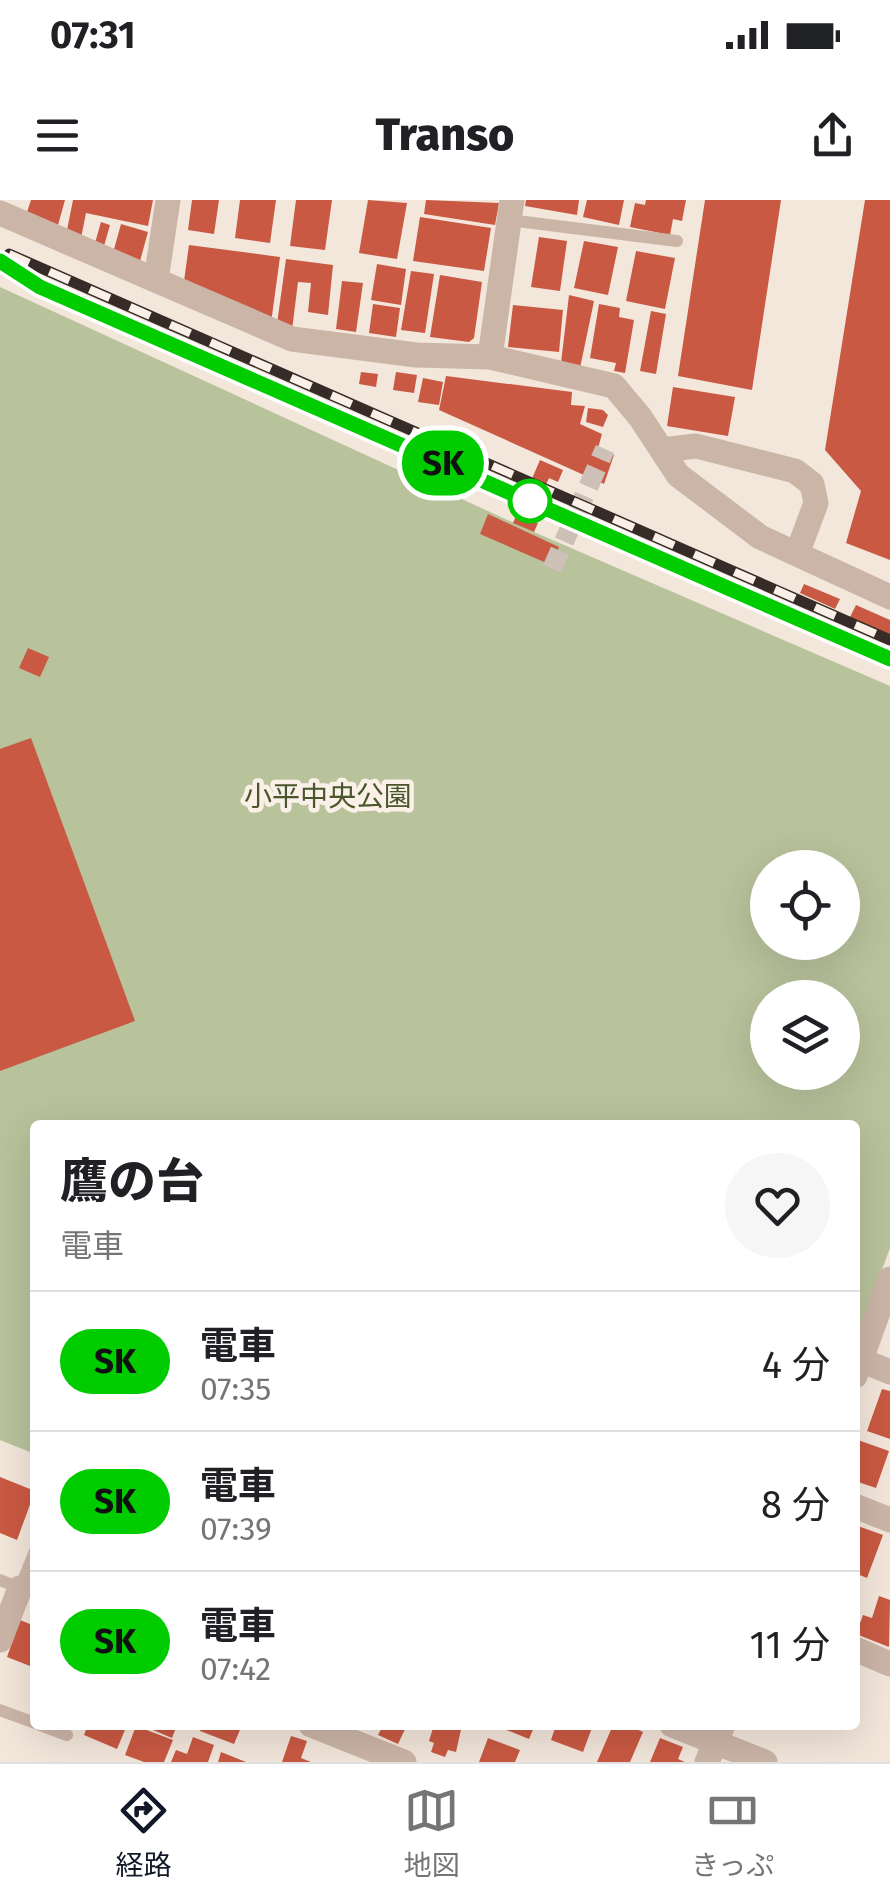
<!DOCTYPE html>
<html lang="ja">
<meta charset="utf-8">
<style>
:root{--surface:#fff;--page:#f6f6f6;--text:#202124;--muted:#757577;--line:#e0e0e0;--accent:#111827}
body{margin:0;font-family:"Fira Sans","Noto Sans JP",sans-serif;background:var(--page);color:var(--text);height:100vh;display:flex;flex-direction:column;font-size:38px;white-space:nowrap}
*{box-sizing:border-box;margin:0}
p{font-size:32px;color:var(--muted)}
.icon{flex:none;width:55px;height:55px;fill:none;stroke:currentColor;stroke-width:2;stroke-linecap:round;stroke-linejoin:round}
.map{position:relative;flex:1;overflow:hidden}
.panel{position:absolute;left:30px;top:920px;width:830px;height:610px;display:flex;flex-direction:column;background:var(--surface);border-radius:10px;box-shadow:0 10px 40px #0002}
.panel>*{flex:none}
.badge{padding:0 20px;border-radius:32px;font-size:35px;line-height:65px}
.fabs{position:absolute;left:750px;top:650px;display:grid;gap:20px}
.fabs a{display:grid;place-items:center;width:110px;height:110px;border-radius:50%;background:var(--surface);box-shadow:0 10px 40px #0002;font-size:50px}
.map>.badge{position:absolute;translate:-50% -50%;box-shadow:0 0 0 5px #fff}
.round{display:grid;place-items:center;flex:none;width:105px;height:105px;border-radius:52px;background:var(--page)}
.headline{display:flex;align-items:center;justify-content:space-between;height:170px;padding:0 30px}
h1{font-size:48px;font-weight:800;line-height:75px}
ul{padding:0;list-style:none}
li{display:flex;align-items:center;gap:30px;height:140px;padding:0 30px;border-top:2px solid var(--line)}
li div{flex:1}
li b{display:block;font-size:38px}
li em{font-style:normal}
li .badge{min-width:110px;font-weight:700;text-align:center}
.status{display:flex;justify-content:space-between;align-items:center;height:70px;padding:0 50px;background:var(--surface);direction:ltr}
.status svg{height:28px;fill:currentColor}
header{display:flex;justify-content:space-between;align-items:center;height:130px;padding:0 30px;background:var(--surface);font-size:45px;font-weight:800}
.menu{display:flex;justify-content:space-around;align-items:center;height:140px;border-top:2px solid var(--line);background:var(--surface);font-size:28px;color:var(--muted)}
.menu a{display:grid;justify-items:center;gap:5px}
.menu .current{color:var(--accent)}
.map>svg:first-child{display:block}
.green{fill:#b8c29b;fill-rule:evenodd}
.building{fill:#c95943}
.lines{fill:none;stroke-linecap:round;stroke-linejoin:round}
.pedestrian-tunnel{stroke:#cdc1b7;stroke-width:20;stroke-dasharray:20 10;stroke-linecap:butt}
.service{stroke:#cbb5a7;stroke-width:12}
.minor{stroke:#cbb5a7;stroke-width:25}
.rail-casing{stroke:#372b28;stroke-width:11}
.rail{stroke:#faf0e8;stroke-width:8;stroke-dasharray:22;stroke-linecap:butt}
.line-casing{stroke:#fff;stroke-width:22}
.line{stroke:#0c0;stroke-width:15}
.stop-dot{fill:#fff;stroke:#0c0;stroke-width:5}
.labels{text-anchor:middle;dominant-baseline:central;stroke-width:9;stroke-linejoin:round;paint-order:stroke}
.park-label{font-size:28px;fill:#49562b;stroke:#faf0e8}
</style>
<div class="status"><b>07:31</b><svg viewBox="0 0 49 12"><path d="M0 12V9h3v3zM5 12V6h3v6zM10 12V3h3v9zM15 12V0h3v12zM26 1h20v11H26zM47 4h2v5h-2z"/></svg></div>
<header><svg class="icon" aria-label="menu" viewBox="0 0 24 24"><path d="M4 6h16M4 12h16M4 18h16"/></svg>Transo<svg class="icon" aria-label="share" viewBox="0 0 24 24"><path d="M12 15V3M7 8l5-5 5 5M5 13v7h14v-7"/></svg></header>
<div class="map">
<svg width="890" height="1562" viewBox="0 0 890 1562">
<rect width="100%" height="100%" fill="#f3e6db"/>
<path class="green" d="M0 87 527 329 890 486V1048L855 1142V925H35V1254L0 1240ZM768 668H842V742H768ZM768 798H842V872H768Z"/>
<path class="building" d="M31 0H65L58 25 26 15Z
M73 0H153L148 26 86 13 81 38 67 30Z
M192 0H219L214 34 188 30Z
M240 0H276L270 43 235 38Z
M296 0H332L325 50 290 46Z
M368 0 407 3 397 59 359 53Z
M426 0 499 3 495 25 424 14Z
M526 0H579L577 15 525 6Z
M587 0H624L619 25 583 17Z
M646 0H686L682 21 673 19 670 35 630 27 635 3 645 5Z
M705 0H781L752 190 678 176Z
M865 0H890V360L846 343 861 291 825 250Z
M420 17 491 28 484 71 413 61Z
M101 22 110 25 104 46 95 43Z
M121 24 148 32 140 61 113 53Z
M539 37 567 41 560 91 531 87Z
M584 41 618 47 608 95 574 88Z
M189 45 280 57 271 123 184 81Z
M636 51 675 58 665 109 626 101Z
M286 59 333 65 328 115 308 112 311 83 298 82 292 130 277 124Z
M377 64 406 69 401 105 371 100Z
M411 71 434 74 425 133 401 130Z
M440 75 482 82 474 138 469 142 430 137Z
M342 81 363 83 356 132 336 129Z
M569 95 594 101 580 168 561 163Z
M373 104 400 108 396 137 369 133Z
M599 104 620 108 619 117 634 120 625 173 614 171 616 163 590 158Z
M513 105 563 110 559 152 508 147Z
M651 111 666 114 656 174 640 171Z
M361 172 378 174 376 187 359 184Z
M396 172 417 175 414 193 393 190Z
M446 176 572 192 571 205 585 206 580 224 602 234 598 248 614 255 604 284 439 210Z
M423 178 443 182 439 205 418 202Z
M673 187 735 197 728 236 667 226Z
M588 208 603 210 608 215 603 227 586 222Z
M540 260 563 270 558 282 549 278 530 320 538 323 534 332 513 323Z
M488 314 559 347 551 365 480 334Z
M804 384 840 399 835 409 800 393Z
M856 405 890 420V437L849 419Z
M28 448 49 457 40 477 19 468Z
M31 538 135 821 0 871V549Z
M882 1189 890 1191V1239L867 1231Z
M858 1240 889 1251 876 1288 855 1281V1249Z
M0 1277 35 1291 17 1340 0 1333Z
M855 1325 883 1335 867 1378 855 1373Z
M879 1396 890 1400 889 1447 856 1434 863 1415 872 1418Z
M20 1420 35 1426V1468L7 1457Z
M88 1525H127L117 1549 84 1535Z
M141 1525H177L172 1538Z
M202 1525H242L234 1544 200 1531Z
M383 1525H407L398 1544 378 1535Z
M434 1525H462L456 1552 448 1550 445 1557 431 1552 434 1543 429 1541Z
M494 1525H535L529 1539Z
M556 1525H593L583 1552 551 1540Z
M613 1525H627L643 1532 630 1562H597Z
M136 1526 173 1540 164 1562H144L125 1555Z
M291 1536 307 1541 301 1558 311 1562H282Z
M193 1537 214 1545 208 1562H171L176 1550 187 1554Z
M488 1538 520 1550 515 1562H479Z
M660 1538 683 1547 678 1559 685 1562H650Z
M221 1552 246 1562H218Z"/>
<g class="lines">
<path class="pedestrian-tunnel" d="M552 369 605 249"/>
<path class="service" d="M509 20 677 41
M0 1380 20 1388 35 1351
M0 1510 35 1523
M40 1525 67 1535"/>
<path class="minor" d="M0 13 292 139 416 155 490 157 614 186 640 217 678 275 760 337 890 397
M156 80 168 0
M490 157 512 0
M662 250 696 246 795 271 812 284 816 303 797 354
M861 1160 890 1172
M855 1176 890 1079
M855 1306 890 1320
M0 1440 20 1388
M855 1449 890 1464
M311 1525 404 1562
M672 1525 765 1562
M707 1562 723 1525"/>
<g class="rail-casing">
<path id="rail" d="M9 54 890 440
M0 61 40 87 890 459"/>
</g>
<use href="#rail" class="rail"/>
</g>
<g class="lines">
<g class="line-casing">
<path id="line" d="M0 61 40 87 890 459"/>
</g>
<use href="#line" class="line"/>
</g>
<circle class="stop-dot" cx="530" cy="301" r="20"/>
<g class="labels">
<g class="park-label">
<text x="328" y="596">小平中央公園</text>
</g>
</g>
</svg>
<div class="fabs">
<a><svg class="icon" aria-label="locate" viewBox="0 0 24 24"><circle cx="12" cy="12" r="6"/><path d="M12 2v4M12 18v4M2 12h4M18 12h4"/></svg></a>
<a><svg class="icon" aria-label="layers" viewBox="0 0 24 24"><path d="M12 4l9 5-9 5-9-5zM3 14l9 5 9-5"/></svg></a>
</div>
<b class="badge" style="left:443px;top:263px;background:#0c0;color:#111">SK</b>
<section class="panel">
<div class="headline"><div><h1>鷹の台</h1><p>電車</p></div><a class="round"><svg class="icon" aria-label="heart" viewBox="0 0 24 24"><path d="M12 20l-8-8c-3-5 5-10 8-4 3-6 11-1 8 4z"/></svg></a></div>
<ul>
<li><span class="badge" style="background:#0c0;color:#111">SK</span><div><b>電車</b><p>07:35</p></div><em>4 分</em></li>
<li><span class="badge" style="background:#0c0;color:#111">SK</span><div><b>電車</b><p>07:39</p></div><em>8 分</em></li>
<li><span class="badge" style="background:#0c0;color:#111">SK</span><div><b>電車</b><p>07:42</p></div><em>11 分</em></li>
</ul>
</section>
</div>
<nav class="menu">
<a class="current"><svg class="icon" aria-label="directions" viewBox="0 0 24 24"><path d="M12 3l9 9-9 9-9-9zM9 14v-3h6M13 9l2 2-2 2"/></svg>経路</a>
<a><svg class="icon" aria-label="map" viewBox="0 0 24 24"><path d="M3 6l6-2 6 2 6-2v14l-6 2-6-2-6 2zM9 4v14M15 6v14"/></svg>地図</a>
<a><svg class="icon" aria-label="tickets" viewBox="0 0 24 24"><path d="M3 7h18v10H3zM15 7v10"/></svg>きっぷ</a>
</nav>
